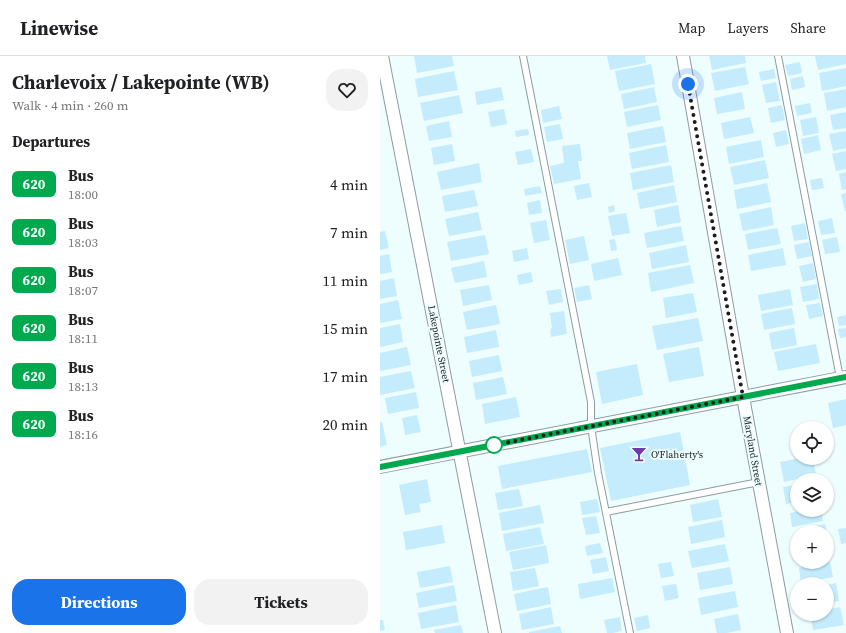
<!DOCTYPE html>
<meta charset="utf-8">
<style>
:root{--surface:#fff;--page:#f2f2f2;--text:#202124;--muted:#757577;--line:#e0e0e0;--accent:#1a73e8}
body{margin:0;font-family:"Source Serif 4",serif;background:var(--page);color:var(--text);height:100vh;display:flex;flex-direction:column;font-size:15px;white-space:nowrap}
*{box-sizing:border-box;margin:0}
p{font-size:13px;color:var(--muted)}
.icon{flex:none;width:22px;height:22px;fill:none;stroke:currentColor;stroke-width:2;stroke-linecap:round;stroke-linejoin:round}
.map{position:relative;flex:1;overflow:hidden}
.sheet{display:flex;flex-direction:column;background:var(--surface);width:380px}
.sheet>*{flex:none}
.badge{padding:0 8px;border-radius:6px;font-size:14px;line-height:26px}
.tools{position:absolute;left:410px;top:365px;display:grid;gap:8px}
.tools a{display:grid;place-items:center;width:44px;height:44px;border-radius:50%;background:var(--surface);box-shadow:0 1px 3px #0004;font-size:20px}
.you{position:absolute;width:20px;height:20px;margin:-10px;border:3px solid #fff;border-radius:50%;background:#1a73e8;box-shadow:0 0 0 6px #1a73e833}
.map>.badge{position:absolute;translate:-50% -50%;box-shadow:0 0 0 2px #fff}
h2{padding:0 12px;font-size:15px;line-height:36px}
.round{display:grid;place-items:center;flex:none;width:42px;height:42px;border-radius:16px;background:var(--page)}
.summary{display:flex;align-items:center;justify-content:space-between;height:68px;padding:0 12px}
h1{font-size:19px;font-weight:700;line-height:30px}
.action{display:flex;gap:8px;margin-top:auto;padding:8px 12px}
.action a{flex:1;height:46px;border-radius:16px;background:var(--accent);color:#fff;font-size:16px;font-weight:700;line-height:46px;text-align:center}
.action a+a{background:var(--page);color:var(--text)}
ul{padding:0;list-style:none}
li{display:flex;align-items:center;gap:12px;height:48px;padding:0 12px}
li div{flex:1}
li b{display:block;font-size:15px}
li em{font-style:normal}
li .badge{min-width:44px;font-weight:700;text-align:center}
header{display:flex;align-items:center;gap:24px;box-sizing:border-box;height:56px;padding:0 20px;background:var(--surface);border-bottom:1px solid var(--line)}
header strong{font-size:19px}
nav{display:flex;gap:22px;margin-inline-start:auto;font-size:14px}
main{display:flex;flex:1;min-height:0}
.map>svg:first-child{display:block}
.building{fill:#c4ecfc}
.lines{fill:none;stroke-linecap:round;stroke-linejoin:round}
.lane-casing{stroke:#8c9d9f;stroke-width:8}
.street-casing{stroke:#8c9d9f;stroke-width:14}
.lane{stroke:#fff;stroke-width:6}
.street{stroke:#fff;stroke-width:12}
.line-casing{stroke:#fff;stroke-width:9}
.line{stroke:#00a94e;stroke-width:6}
.walk{stroke:#181f1f;stroke-width:4;stroke-dasharray:0 7.2}
.stop-dot{fill:#fff;stroke:#00a94e;stroke-width:2}
.labels{text-anchor:middle;dominant-baseline:central;stroke-width:4;stroke-linejoin:round;paint-order:stroke}
.street-label{font-size:10px;fill:#181f1f;stroke:#eefdfe}
.poi-label{font-size:10px;fill:#181f1f;stroke:#eefdfe;text-anchor:start}
</style>
<header>
<strong>Linewise</strong>
<nav><a>Map</a><a>Layers</a><a>Share</a></nav>
</header>
<main>
<section class="sheet">
<div class="summary"><div><h1>Charlevoix / Lakepointe (WB)</h1><p>Walk · 4 min · 260 m</p></div><a class="round"><svg class="icon" aria-label="heart" viewBox="0 0 24 24"><path d="M12 20l-8-8c-3-5 5-10 8-4 3-6 11-1 8 4z"/></svg></a></div>
<h2>Departures</h2>
<ul>
<li><span class="badge" style="background:#00a94e;color:#fff">620</span><div><b>Bus</b><p>18:00</p></div><em>4 min</em></li>
<li><span class="badge" style="background:#00a94e;color:#fff">620</span><div><b>Bus</b><p>18:03</p></div><em>7 min</em></li>
<li><span class="badge" style="background:#00a94e;color:#fff">620</span><div><b>Bus</b><p>18:07</p></div><em>11 min</em></li>
<li><span class="badge" style="background:#00a94e;color:#fff">620</span><div><b>Bus</b><p>18:11</p></div><em>15 min</em></li>
<li><span class="badge" style="background:#00a94e;color:#fff">620</span><div><b>Bus</b><p>18:13</p></div><em>17 min</em></li>
<li><span class="badge" style="background:#00a94e;color:#fff">620</span><div><b>Bus</b><p>18:16</p></div><em>20 min</em></li>
</ul>
<div class="action"><a>Directions</a><a>Tickets</a></div>
</section>
<div class="map">
<svg width="466" height="577" viewBox="0 0 466 577">
<rect width="100%" height="100%" fill="#eefdfe"/>
<path class="building" d="M34 0H72L74 10 37 17Z
M227 0H265L266 7 230 14Z
M329 0H365L366 7 332 14Z
M435 0H466V8L438 14Z
M420 6 422 17 408 20 405 9Z
M271 8 275 28 239 35 235 15Z
M365 11 369 28 335 35 331 17Z
M466 12V30L442 35 439 17Z
M394 13 396 22 381 25 379 16Z
M74 15 78 34 38 41 35 23Z
M423 20 425 31 412 34 410 23Z
M396 26 400 45 386 47 382 29Z
M121 31 124 44 97 49 95 36Z
M274 31 277 46 244 53 241 38Z
M466 33V51L447 55 444 37Z
M362 36 365 53 337 58 334 42Z
M79 39 83 57 44 65 40 47Z
M430 47 432 57 417 60 415 50Z
M278 49 281 64 247 71 244 56Z
M402 49 405 64 391 67 388 52Z
M179 50 182 63 163 67 161 54Z
M124 53 127 68 111 71 108 56Z
M466 56V72L453 74 450 59Z
M370 61 374 77 344 83 341 67Z
M436 61 439 77 423 80 420 64Z
M69 65 72 81 49 85 46 70Z
M180 68 183 83 167 86 164 71Z
M283 70 286 86 250 93 247 77Z
M148 73 149 79 136 81 135 75Z
M406 74 409 88 396 91 393 77Z
M466 75V92L453 95 449 78Z
M438 79 441 94 424 98 421 83Z
M381 84 384 101 349 108 346 91Z
M72 88 75 105 54 109 51 92Z
M200 88 202 105H198L201 123 174 128 170 110 184 107 182 90Z
M286 89 289 106 252 113 249 97Z
M151 93 154 106 138 109 135 96Z
M466 95V113L456 115 452 98Z
M385 104 389 122 354 129 350 111Z
M99 107 102 126 61 134 57 116Z
M291 109 294 126 253 134 250 117Z
M466 116V133L462 134 459 118Z
M442 122 444 132 432 134 430 124Z
M209 127 212 141 197 144 194 130Z
M387 127 391 146 357 153 354 134Z
M294 129 297 146 260 153 257 137Z
M160 130 162 137 145 140 144 133Z
M94 134 98 150 65 156 62 140Z
M466 137V155H465L461 138Z
M160 144 162 157 149 159 147 147Z
M234 149 235 155 229 157 228 151Z
M298 149 301 166 277 171 274 154Z
M391 151 394 169 363 175 359 158Z
M98 156 102 174 69 180 65 163Z
M246 157 250 177 232 180 228 160Z
M452 162 455 177 441 179 438 165Z
M166 164 170 184 154 187 150 167Z
M425 167 428 183 414 185 411 170Z
M301 170 304 185 267 192 264 177Z
M397 172 401 188 368 194 365 178Z
M5 175 9 192 0 194V176Z
M105 179 109 198 71 205 67 186Z
M204 180 209 204 190 208 185 184Z
M457 181 460 196 445 198 442 184Z
M235 183 237 194 231 195 229 184Z
M429 186 432 200 417 203 414 189Z
M306 189 309 206 272 213 269 197Z
M147 192 149 203 134 206 132 195Z
M403 192 406 209 371 215 368 199Z
M9 198 12 216 0 218V200Z
M238 202 242 219 214 225 211 208Z
M104 205 107 221 75 227 71 212Z
M433 207 436 223 423 226 419 210Z
M310 209 314 227 271 236 268 217Z
M151 216 153 226 139 229 137 219Z
M14 222 17 240 0 243V225Z
M437 228 439 243 423 246 420 231Z
M109 229 112 244 83 250 80 234Z
M209 229 212 243 197 246 194 232Z
M181 233 183 246 169 249 166 235Z
M410 233 413 249 381 255 378 239Z
M313 237 317 256 286 262 283 242Z
M18 244 22 263 0 267V248Z
M440 247 443 260 429 263 426 249Z
M116 249 120 268 87 274 83 256Z
M412 252 415 268 384 274 381 258Z
M184 255 187 278 171 281 170 273 172 272 170 257Z
M466 259V269L459 270 457 261Z
M318 262 323 285 277 294 272 270Z
M20 268 23 286 0 291V272Z
M414 272 417 289 392 294 389 277Z
M466 272V281L460 282 458 273Z
M116 274 119 291 87 297 84 281Z
M436 288 440 307 398 315 394 296Z
M27 291 31 309 0 315V297Z
M319 291 324 320 289 326 283 298Z
M119 299 122 315 92 321 89 305Z
M257 308 263 339 222 348 216 316Z
M31 315 35 332 0 339V321Z
M123 321 127 338 96 344 93 327Z
M36 336 39 352 8 358 5 342Z
M136 341 140 361 105 368 102 348Z
M466 343V369L453 372 448 347Z
M37 359 41 376 25 379 22 362Z
M0 366H2L7 389 0 391Z
M300 376 310 429 231 445 220 392Z
M207 393 212 416 122 433 118 410Z
M421 402H433L436 419 404 426 400 406Z
M47 423 51 446 39 448 41 456 25 459 19 429Z
M417 429V446L406 448 403 431Z
M139 433 143 450 118 454 115 437Z
M217 443 220 456 202 459 200 446Z
M338 443 342 461 313 466 310 449Z
M160 449 164 467 122 475 119 457Z
M424 454H441L443 465 412 471 410 457Z
M216 460 220 477 206 479 202 462Z
M342 464 345 481 311 488 308 471Z
M445 468 447 476H421L420 473Z
M62 469 65 487 26 494 23 476Z
M160 471 164 488 126 495 123 478Z
M466 472V487L461 488 458 473Z
M220 487 223 497 207 500 205 490Z
M345 488 349 505 312 512 308 495Z
M166 489 169 507 133 514 129 496Z
M226 501 229 515 213 518 210 504Z
M291 506 294 520 281 522 278 508Z
M450 506 453 521 421 527 419 512Z
M70 510 73 526 40 532 37 516Z
M350 511 353 528 320 534 317 517Z
M155 512 159 530 133 535 130 516Z
M232 522 235 536 200 543 198 528Z
M456 527 459 545 447 547V529Z
M296 528 299 542 285 545 282 530Z
M74 529 77 545 39 552 36 537Z
M168 531 171 548 137 555 134 538Z
M355 535 358 551 321 559 318 542Z
M76 549 79 566 41 573 38 557Z
M171 551 174 568 142 574 139 558Z
M460 551 464 569 433 574 430 558H447V554Z
M358 558 361 574 347 577H337L334 563Z
M268 559 270 572 257 575 254 562Z
M240 561 242 575 233 577H227L224 564Z
M0 564H3L5 574 0 575Z
M81 569 83 577H55L54 574Z
M180 570 182 577H149V576Z"/>
<g class="lines">
<g class="lane-casing">
<path id="lane" d="M143 0 211 346V370L218 417 250 577
M398 0 460 322
M226 456 379 426"/>
</g>
<g class="street-casing">
<path id="street" d="M2 0 115 577
M303 0 363 341 407 577
M0 411 466 321"/>
</g>
<use href="#lane" class="lane"/>
<use href="#street" class="street"/>
</g>
<g class="lines">
<g class="line-casing">
<path id="line" d="M0 411 466 321"/>
</g>
<use href="#line" class="line"/>
<path class="walk" d="M114 389 363 341 308 28"/>
</g>
<defs>
<g id="bar-bare" transform="scale(1.2)"><path d="M-6-5H6L.8 .8V4.5H3.5V6h-7V4.5H-.8V.8Z" fill="#7239af" stroke="#eefdfe" stroke-width="2.5" paint-order="stroke"/></g>
</defs>
<g fill-rule="evenodd">
<use href="#bar-bare" x="259" y="398"/>
</g>
<circle class="stop-dot" cx="114" cy="389" r="8"/>
<g class="labels">
<g class="street-label">
<text transform="translate(59 288) rotate(79)">Lakepointe Street</text>
<text transform="translate(373 395) rotate(80)">Maryland Street</text>
</g>
<g class="poi-label">
<text x="271" y="398">O'Flaherty's</text>
</g>
</g>
</svg>
<div class="tools">
<a><svg class="icon" aria-label="locate" viewBox="0 0 24 24"><circle cx="12" cy="12" r="6"/><path d="M12 2v4M12 18v4M2 12h4M18 12h4"/></svg></a>
<a><svg class="icon" aria-label="layers" viewBox="0 0 24 24"><path d="M12 4l9 5-9 5-9-5zM3 14l9 5 9-5"/></svg></a>
<a>+</a>
<a>−</a>
</div>
<div class="you" style="left:308px;top:28px"></div>
</div>
</main>
